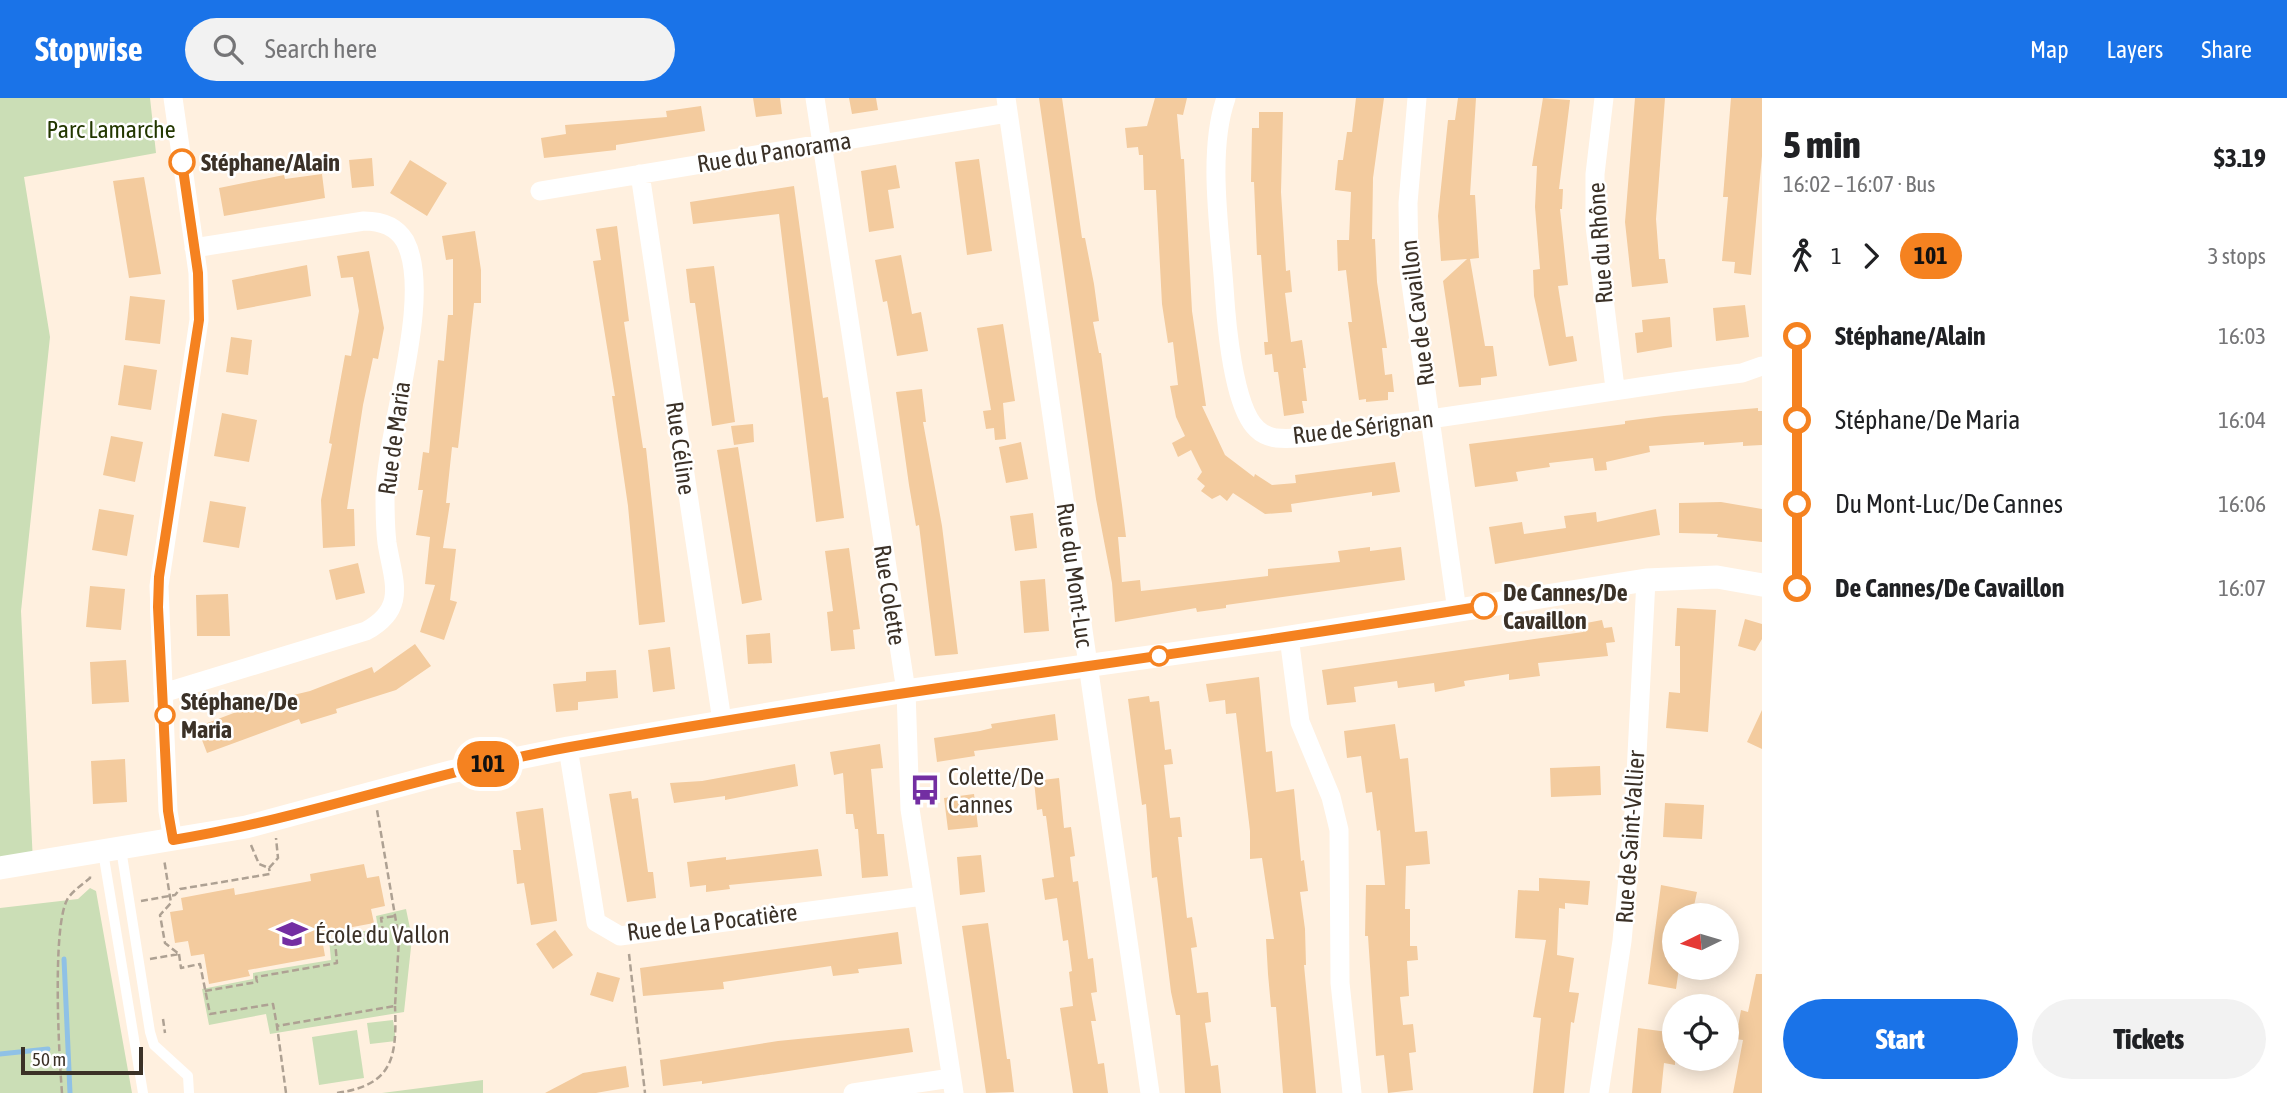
<!DOCTYPE html>
<meta charset="utf-8">
<style>
:root{--surface:#fff;--page:#f2f2f2;--text:#202124;--muted:#757577;--accent:#1a73e8}
body{margin:0;font-family:"Asap Condensed",sans-serif;background:var(--page);color:var(--text);height:100vh;display:flex;flex-direction:column;font-size:26px;white-space:nowrap}
*{box-sizing:border-box;margin:0}
p{font-size:23px;color:var(--muted)}
.icon{flex:none;width:38px;height:38px;fill:none;stroke:currentColor;stroke-width:2;stroke-linecap:round;stroke-linejoin:round}
.map{position:relative;flex:1;overflow:hidden}
.drawer{display:flex;flex-direction:column;background:var(--surface);width:525px}
.drawer>*{flex:none}
.badge{padding:0 14px;border-radius:23px;font-size:24px;line-height:46px}
.needle{width:46px;rotate:265deg}
.buttons{position:absolute;left:1662px;top:805px;display:grid;gap:14px}
.buttons a{display:grid;place-items:center;width:77px;height:77px;border-radius:50%;background:var(--surface);box-shadow:0 4px 18px #0003;font-size:35px}
.scale{position:absolute;left:21px;bottom:18px;width:122px;box-sizing:border-box;padding-left:7px;border:4px solid #3b3127;border-top:0;font-size:19px;line-height:24px;white-space:nowrap;color:#3b3127;-webkit-text-stroke:5px #fff;paint-order:stroke}
.map>.badge{position:absolute;translate:-50% -50%;box-shadow:0 0 0 4px #fff}
.legs{display:flex;align-items:center;gap:10px;height:77px;padding:0 21px;font-size:23px}
.legs p{margin-inline-start:auto}
.summary{display:flex;align-items:center;justify-content:space-between;height:119px;padding:0 21px}
h1{font-size:38px;font-weight:800;line-height:52px}
.cta{display:flex;gap:14px;margin-top:auto;padding:14px 21px}
.cta a{flex:1;height:80px;border-radius:42px;background:var(--accent);color:#fff;font-size:28px;font-weight:800;line-height:80px;text-align:center}
.cta a+a{background:var(--page);color:var(--text)}
ul{padding:0 21px;list-style:none}
li{display:flex;align-items:center;gap:24px;height:84px;font-size:26px}
li i{display:grid;place-items:center;width:10px;height:100%;margin:0 9px;background:currentColor}
li i::after{content:'';width:18px;height:18px;margin:-9px;border:5px solid;border-radius:50%;background:var(--surface)}
li p{margin-inline-start:auto}
li:first-child i{background:linear-gradient(#0000 50%,currentColor 0)}
li:last-child i{background:linear-gradient(currentColor 50%,#0000 0)}
header{display:flex;align-items:center;gap:42px;box-sizing:border-box;height:98px;padding:0 35px;background:var(--accent);color:#fff}
header strong{font-size:33px}
nav{display:flex;gap:38px;margin-inline-start:auto;font-size:24px}
.search{width:490px;height:63px;background:var(--page);display:flex;align-items:center;gap:18px;box-sizing:border-box;padding:0 24px;border-radius:38px;color:var(--muted);font-size:26px}
main{display:flex;flex:1;min-height:0}
.map>svg:first-child{display:block}
.green{fill:#cbdeb6}
.lines{fill:none;stroke-linecap:round;stroke-linejoin:round}
.stream{stroke:#8fc1e6;stroke-width:5}
.building{fill:#f3cb9e}
.path{stroke:#aea193;stroke-width:2.5;stroke-dasharray:7 3.5;stroke-linecap:butt}
.service{stroke:#fff;stroke-width:10}
.minor{stroke:#fff;stroke-width:19}
.tertiary{stroke:#fff;stroke-width:23}
.line-1-casing{stroke:#fff;stroke-width:16}
.line-1{stroke:#f58220;stroke-width:10}
.stop-1-dot{fill:#fff;stroke:#f58220;stroke-width:3.5}
.labels{text-anchor:middle;dominant-baseline:central;stroke-width:5;stroke-linejoin:round;paint-order:stroke}
.park-label{font-size:24px;fill:#233700;stroke:#fff}
.street-label{font-size:24px;fill:#3b3127;stroke:#fff}
.stop-label{font-size:24px;font-weight:bold;fill:#3b3127;stroke:#fff;text-anchor:start}
.poi-label{font-size:24px;fill:#3b3127;stroke:#fff;text-anchor:start}
</style>
<header>
<strong>Stopwise</strong>
<div class="search"><svg class="icon" aria-label="search" viewBox="0 0 24 24"><circle cx="10" cy="10" r="6"/><path d="M15 15l6 6"/></svg>Search here</div>
<nav><a>Map</a><a>Layers</a><a>Share</a></nav>
</header>
<main>
<div class="map">
<svg width="1762" height="995" viewBox="0 0 1762 995">
<rect width="100%" height="100%" fill="#fff0df"/>
<path class="green" d="M0 0H150L156 55 24 79 50 239 21 513 33 765 0 770Z
M90 790 96 793 132 995H0V810L78 801Z
M406 811 412 840 404 914 270 936 266 916 209 927 202 891 253 881V875L331 862 329 841 378 830 376 818Z
M393 922 396 943 370 946 367 925Z
M357 932 364 980 319 987 312 939Z
M483 982V995H382Z"/>
<g class="lines">
<path class="stream" d="M64 861 70 995
M0 956 48 951"/>
</g>
<path class="building" d="M753 0H780L782 16 756 19Z
M849 0H876L878 12 852 16Z
M1039 0H1062L1082 140H1085L1094 186 1099 223 1093 224 1099 255H1101L1122 407 1126 439H1118L1122 484 1140 482 1141 493 1268 478V471L1340 464 1338 453 1370 449V453L1401 449 1405 482 1226 507V510L1197 514 1196 510 1115 524 1112 485 1096 401Z
M1155 0H1187L1183 17 1177 16 1181 61H1184L1192 213 1206 308H1202L1225 357 1254 379 1255 376 1272 387 1296 385 1295 377 1395 364 1400 394 1372 398V394L1291 406 1292 414 1265 416 1233 395 1227 403 1220 397 1212 401 1201 393 1205 388 1197 381 1202 374 1191 352 1178 359 1172 345 1185 338 1176 319 1170 288 1178 287 1173 244 1168 245 1162 206 1156 92H1144L1143 57H1139L1138 49 1127 50 1125 30 1147 28Z
M1356 0H1384L1373 80 1372 141H1375L1377 184 1387 250H1382L1385 277 1392 276 1394 294H1388V302L1366 304V301L1359 302 1348 224H1352L1346 172 1338 173 1337 142H1349L1351 94 1335 92 1338 62H1343L1347 34H1352Z
M1458 0H1476L1470 97H1475L1479 160 1470 161 1485 248H1493L1497 278 1481 280V287L1459 289 1443 183 1467 161 1441 163 1438 118 1448 22H1455Z
M1543 0 1570 2 1559 91H1563L1562 111H1560L1568 187 1558 188 1566 239 1573 238 1577 263 1549 268 1534 198 1533 172 1540 171 1535 109 1537 68H1532Z
M1635 0H1665L1656 121 1659 161H1665L1668 185 1632 189 1625 124Z
M1731 0H1762V58L1751 177 1734 175 1735 164 1722 163 1728 99H1723Z
M701 8 705 33 616 47V52L544 60 541 40 566 36 565 27 667 19 666 13Z
M1259 14H1283L1281 94 1286 173 1290 172 1292 194 1285 195 1291 244 1302 242 1306 270H1303L1307 303H1302L1304 315 1284 318 1278 274H1274L1272 256 1265 257 1264 244H1268L1263 185 1261 157H1257L1254 84H1251L1252 30H1259Z
M372 60 374 88 352 90 349 62Z
M979 61 992 153 967 157 955 64Z
M410 62 447 85 427 118 390 95Z
M896 67 900 90 888 92 894 130 869 134 861 73Z
M322 76 325 100 224 118 219 90 284 77 285 81Z
M144 79 161 176 129 180 113 83Z
M794 88 823 300 828 299 844 420 816 424 779 116 693 126 690 104Z
M617 128 629 223 624 224 643 350H646L665 524 639 527 628 408 612 298H615L593 163 601 162 596 131Z
M475 133 481 172V205H474L460 333 458 350 452 349 446 405H450L443 450 456 451 450 502 457 504 444 542 420 534 435 487 425 486 430 439 416 437 423 392H418L423 354 429 355 438 262 444 263 448 217H453V161L446 162 442 138Z
M369 153 384 230 378 261 373 260 363 307 347 411H354L355 448 323 450 321 402 332 346 329 345 345 257 351 258 359 213 353 179 341 180 337 158Z
M901 157 912 216 921 214 928 253 897 258 887 203 883 204 875 162Z
M307 167 311 198 237 212 232 182Z
M714 168 735 324 712 328 695 205H690L686 171Z
M130 198 165 202 160 246 125 242Z
M1745 207 1749 239 1716 243 1713 210Z
M1670 219 1672 249 1637 255 1635 235 1643 234 1642 222Z
M1003 226 1015 303 1003 305 1006 341 995 342 994 330 986 331 983 313 991 312 977 230Z
M231 239 252 242 248 277 226 274Z
M124 267 157 272 151 312 118 307Z
M922 291 926 324H923L942 428 958 556 935 558 919 427 916 428 909 387 896 294Z
M1758 310V313H1762V347L1743 348V344L1704 347V344L1649 348 1650 354 1606 364 1607 372 1595 373 1593 360 1549 365 1550 369 1516 374 1518 383 1475 389 1469 346 1625 326V323L1664 318Z
M222 315 257 322 249 364 214 358Z
M753 326 754 344 734 347 731 328Z
M111 338 143 344 135 384 103 377Z
M1021 344 1028 381 1006 385 999 349Z
M738 349 762 502 742 506 717 352Z
M210 403 246 409 239 450 203 444Z
M1721 404 1762 411V444L1717 439 1718 436 1679 435V405Z
M99 411 134 417 127 458 92 452Z
M1656 411 1660 437 1495 466 1489 429 1522 424 1524 436 1566 430 1564 418 1596 414 1597 424Z
M1033 415 1037 450 1015 453 1010 418Z
M849 450 860 531 853 532 855 551 831 553 827 514 833 513 825 453Z
M358 465 365 495 336 502 329 472Z
M1045 481 1049 533 1024 535 1020 483Z
M90 488 125 491 121 532 86 529Z
M228 496 230 538H197L196 497Z
M1677 510 1716 512 1708 634 1666 630 1669 594 1680 595V548H1675Z
M1745 521 1762 526V541L1755 553 1738 548Z
M1602 522 1604 530 1612 529 1615 544 1606 545 1608 558 1538 565 1540 578 1509 582V576L1464 583 1465 588 1435 594 1434 585 1398 590 1397 583 1354 589 1356 604 1327 607 1322 572 1583 534 1581 526Z
M770 535 772 565 748 566 746 537Z
M415 546 431 568 396 592 336 611 337 615 301 626 299 621 207 655 197 629 260 605 310 593 372 569 374 575Z
M670 549 675 591 653 594 648 552Z
M126 562 129 604 92 606 90 564Z
M616 572 618 600 578 604V612L556 614 553 586 586 583V574Z
M1259 579 1266 654 1272 653 1276 694 1294 691 1301 763 1304 762 1308 793 1300 794 1305 831 1306 867H1304L1316 995H1283L1276 909H1271L1268 876 1266 841H1274L1262 760 1250 761V733L1236 615 1226 616 1225 602 1209 604 1206 586Z
M1149 598 1150 604 1159 603 1165 652 1171 651 1173 666 1164 667 1170 720 1180 719 1182 739H1178L1183 786 1187 820 1192 819 1197 849 1191 850 1197 895 1208 894 1211 924 1205 925 1211 968 1218 967 1221 995H1185L1180 917H1176L1171 894 1157 779 1152 780 1146 706 1142 707 1128 601Z
M1762 612V651L1747 644Z
M1055 616 1058 642 974 653 975 658 937 664 934 640 980 633 992 630 991 626Z
M1395 626 1400 661 1408 660 1415 734 1427 733 1430 766 1406 768 1405 811H1410V848H1417L1418 862 1407 863 1409 898 1400 899 1403 927 1413 926 1416 954 1409 955 1413 992 1388 995 1384 957 1376 958 1368 838H1365L1366 787H1385L1380 732 1377 733 1372 694 1366 695 1361 658 1347 660 1344 633Z
M880 646 883 670 871 671 877 736H884L888 778 862 780 858 731H855L853 716H846L843 675 834 677 830 654Z
M125 661 127 704 93 706 91 663Z
M795 666 798 688 725 702V698L674 705 670 685 702 683Z
M1600 668 1601 697 1551 699 1550 670Z
M1059 680 1064 730 1071 729 1075 758 1070 759 1073 784 1078 783 1088 861 1093 860 1097 894 1091 895 1096 923H1091L1098 966 1104 965 1108 995H1073L1060 910 1073 908 1069 874 1072 873 1068 842 1063 843 1057 800 1045 802 1042 781 1054 779 1046 718H1043L1042 711 1037 712 1034 683Z
M631 693 632 701 638 700 648 774H653L656 800 627 804 609 696Z
M974 696 978 729 948 732 944 700Z
M1665 705 1704 707 1702 741 1663 739Z
M543 710 557 823 531 827 524 785 517 786 513 752H521L516 714Z
M818 751 822 778 729 787 730 791 706 794V787L690 789 687 764 726 759V762Z
M981 757 985 794 960 797 957 759Z
M364 766 367 780 379 778 385 808 371 811 374 825 321 835 325 858 248 872 250 878 209 886 204 856 191 858 188 843 175 845 170 814 183 812 181 800 234 790 235 797 311 783 310 776Z
M1539 780 1590 783 1588 807 1565 805V811L1559 810 1557 857 1574 860 1569 894 1579 895 1574 925 1571 924 1564 995H1533L1541 920 1533 919 1546 842 1515 840 1518 792 1539 793Z
M1661 787 1697 794 1692 817H1675V870H1679L1676 891 1648 886Z
M988 825 1007 961H1010L1014 994 986 995 962 828Z
M555 832 573 857 553 871 536 846Z
M898 834 902 866 858 871 859 875 833 878 831 868 723 884 724 891 643 898 640 870Z
M597 874 620 880 613 904 590 897Z
M1756 876H1762V995H1733L1743 942 1735 941 1738 929 1741 912 1748 914Z
M909 930 913 954 702 986V983L663 988 660 962 778 943Z
M1638 930 1675 935V967L1664 965 1661 995H1632Z
M626 968 629 989 596 995H545L583 975Z"/>
<g class="lines">
<path class="path" d="M251 747 259 766 269 770 278 760 276 740
M141 803 175 797 180 791 270 776 269 770
M179 856 181 870 200 866 210 916 273 906 277 928
M629 856 645 995
M150 861 179 856 165 845 160 817 171 805 164 761
M205 893 257 884 256 879 337 865 335 843 383 834 381 820 395 818
M163 921 165 935
M62 995C59 958 52 831 67 802 71 794 83 786 90 780V775
M286 995 277 928 395 908 399 841 377 712
M337 995C393 987 397 960 395 908"/>
<path class="service" d="M121 751 150 934 154 947 188 978 189 995
M103 754 143 995"/>
<path class="minor" d="M173 0 198 175 199 222 159 488 168 713 173 742
M815 0 906 593 910 711 954 995
M1006 0 1150 995
M1226 0C1207 54 1220 133 1224 189 1226 222 1233 309 1257 331 1262 336 1270 339 1276 340 1307 343 1360 330 1392 326 1509 311 1625 289 1742 275L1762 268
M1417 0 1408 105 1409 171 1457 513
M1604 0 1595 76V128L1615 290
M640 76 722 623
M540 93 1008 15
M1289 539 1300 624 1331 699 1339 732 1340 885 1352 995
M163 595 366 533C408 510 393 483 387 445 385 429 385 413 385 397 386 332 434 198 405 143 396 128 381 123 364 123L194 150
M568 650 596 824 620 838 923 798
M853 995 951 980
M1599 995 1622 843 1634 715 1646 482"/>
<path class="tertiary" d="M0 770 246 729 450 674 568 650 906 593 1272 542 1646 482 1717 479 1762 487"/>
</g>
<g class="lines">
<g class="line-1-casing">
<path id="line-1" d="M182 64 198 175 199 222 159 479 158 509 168 713 173 742C307 720 436 673 570 649 874 595 1180 558 1484 508"/>
</g>
<use href="#line-1" class="line-1"/>
</g>
<defs>
<g id="bus-bare" transform="scale(2.415)"><path d="M-5-6H5V4H4V6H2V4H-2V6H-4V4H-5ZM-3.5-4V0h7V-4ZM-3.5 1.2v1.5H-2V1.2ZM2 1.2v1.5H3.5V1.2Z" fill="#732ea2" stroke="#fff" stroke-width="2.5" paint-order="stroke"/></g>
<g id="school-bare" transform="scale(2.415)"><path d="M0-5L7-2L0 1L-7-2ZM-4 1L0 2.5L4 1V4Q0 6-4 4Z" fill="#732ea2" stroke="#fff" stroke-width="2.5" paint-order="stroke"/></g>
</defs>
<g fill-rule="evenodd">
<use href="#bus-bare" x="925" y="692"/>
<use href="#school-bare" x="292" y="836"/>
</g>
<g class="stop-1-dot">
<circle cx="182" cy="64" r="12"/>
<circle cx="1484" cy="508" r="12"/>
<circle cx="1159" cy="558" r="9"/>
<circle cx="165" cy="617" r="9"/>
</g>
<g class="labels">
<g class="park-label">
<text x="111" y="31">Parc Lamarche</text>
</g>
<g class="street-label">
<text transform="translate(774 54) rotate(-9)">Rue du Panorama</text>
<text transform="translate(1600 145) rotate(-94)">Rue du Rhône</text>
<text transform="translate(1417 215) rotate(-97)">Rue de Cavaillon</text>
<text transform="translate(1363 329) rotate(-7)">Rue de Sérignan</text>
<text transform="translate(394 340) rotate(-82)">Rue de Maria</text>
<text transform="translate(681 350) rotate(82)">Rue Céline</text>
<text transform="translate(1075 477) rotate(82)">Rue du Mont-Luc</text>
<text transform="translate(890 497) rotate(81)">Rue Colette</text>
<text transform="translate(1630 739) rotate(-86)">Rue de Saint-Vallier</text>
<text transform="translate(712 824) rotate(-7)">Rue de La Pocatière</text>
</g>
<g class="stop-label">
<text x="201" y="64">Stéphane/Alain</text>
<text x="1503" y="494">De Cannes/De<tspan x="1503" dy="28">Cavaillon</tspan></text>
<text x="181" y="603">Stéphane/De<tspan x="181" dy="28">Maria</tspan></text>
</g>
<g class="poi-label">
<text x="948" y="678">Colette/De<tspan x="948" dy="28">Cannes</tspan></text>
<text x="315" y="836">École du Vallon</text>
</g>
</g>
</svg>
<div class="buttons">
<a><svg class="needle" viewBox="-14 -14 28 28"><path d="M0-13l5 13h-10z" fill="#e53935"/><path d="M0 13l5-13h-10z" fill="#757577"/></svg></a>
<a><svg class="icon" aria-label="locate" viewBox="0 0 24 24"><circle cx="12" cy="12" r="6"/><path d="M12 2v4M12 18v4M2 12h4M18 12h4"/></svg></a>
</div>
<div class="scale">50 m</div>
<b class="badge" style="left:488px;top:666px;background:#f58220;color:#111">101</b>
</div>
<section class="drawer">
<div class="summary"><div><h1>5 min</h1><p>16:02 – 16:07 · Bus</p></div><b>$3.19</b></div>
<div class="legs"><svg class="icon" aria-label="walk" viewBox="0 0 24 24"><circle cx="13" cy="4" r="2"/><path d="M13 8l-2 6 4 7M11 14l-3 7M7 12l3-4h3l4 4"/></svg>1<svg class="icon" aria-label="forward" viewBox="0 0 24 24"><path d="M9 5l7 7-7 7"/></svg><b class="badge" style="background:#f58220;color:#111">101</b><p>3 stops</p></div>
<ul>
<li><i style="color:#f58220"></i><b>Stéphane/Alain</b><p>16:03</p></li>
<li><i style="color:#f58220"></i><span>Stéphane/De Maria</span><p>16:04</p></li>
<li><i style="color:#f58220"></i><span>Du Mont-Luc/De Cannes</span><p>16:06</p></li>
<li><i style="color:#f58220"></i><b>De Cannes/De Cavaillon</b><p>16:07</p></li>
</ul>
<div class="cta"><a>Start</a><a>Tickets</a></div>
</section>
</main>
